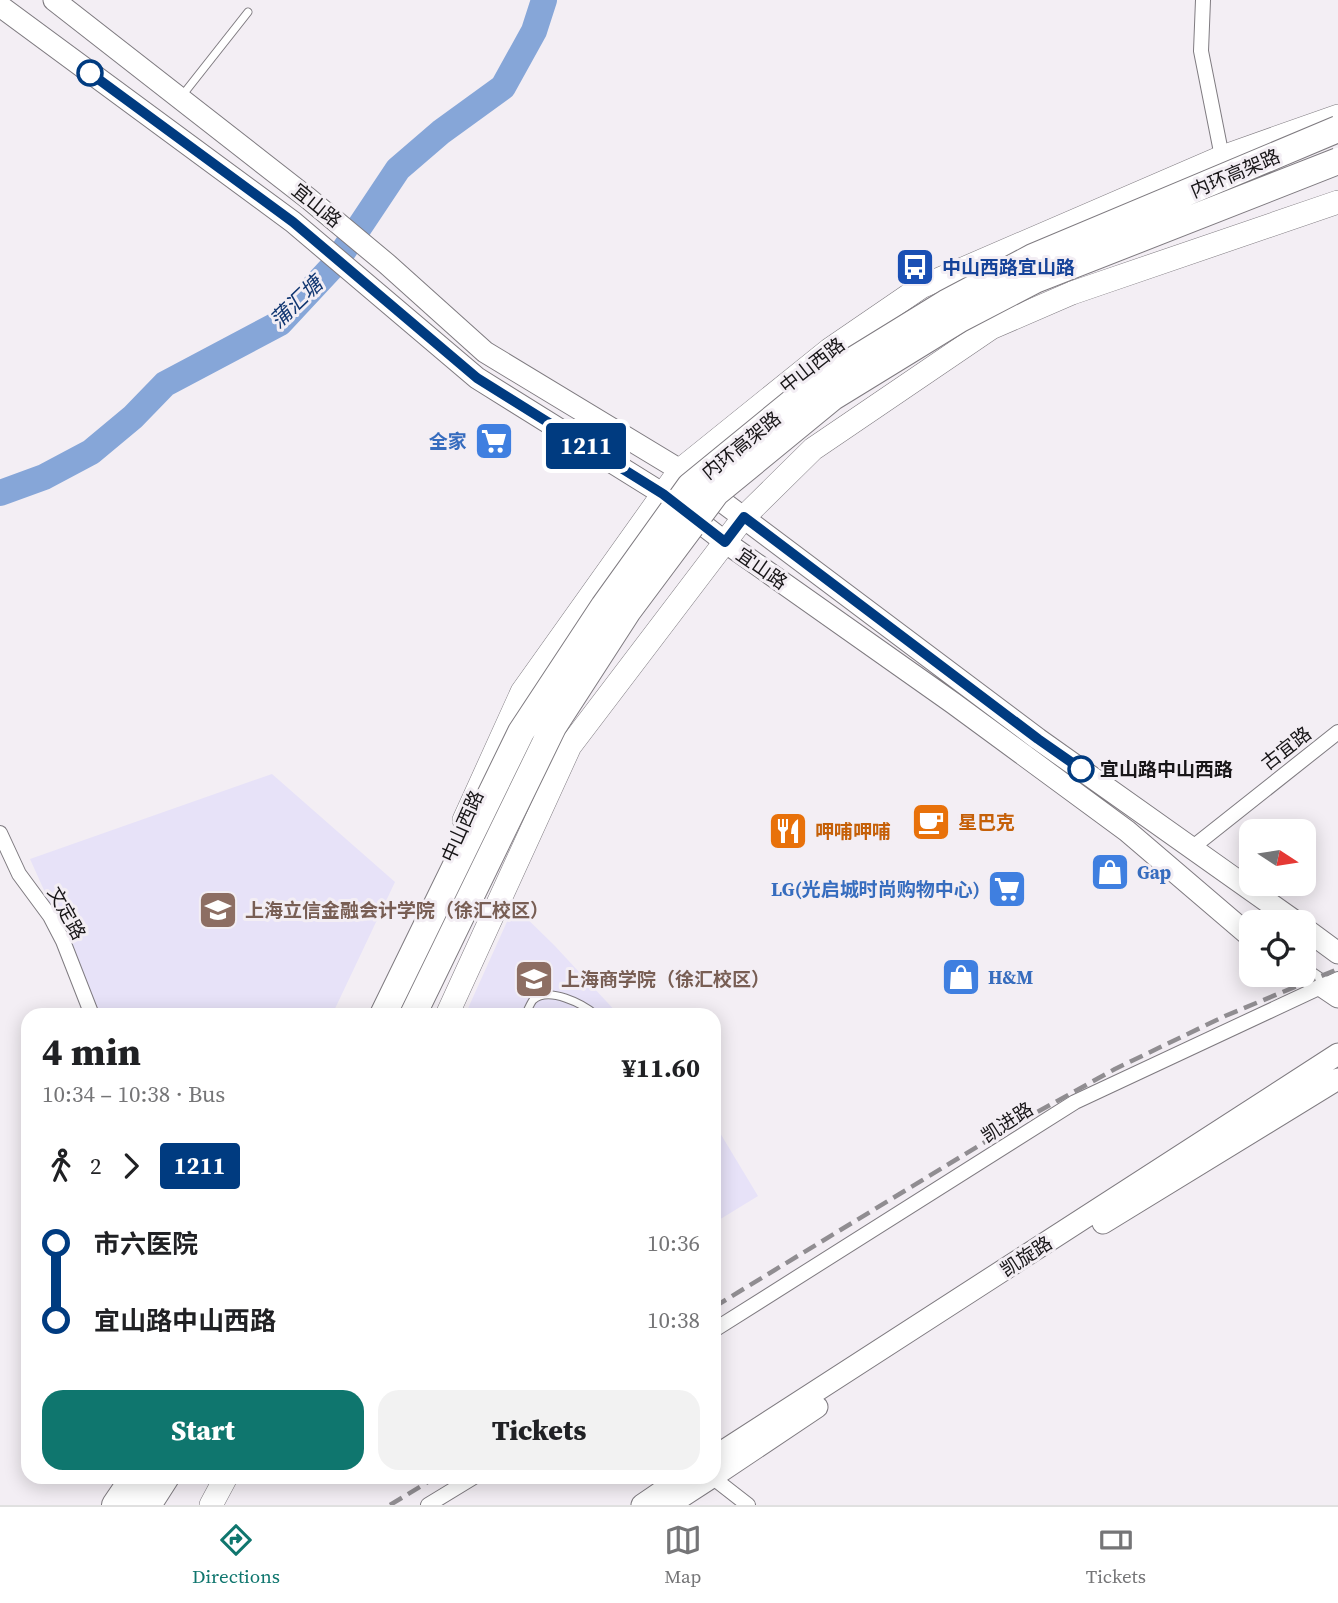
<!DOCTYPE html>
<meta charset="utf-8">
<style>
:root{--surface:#fff;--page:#f2f2f2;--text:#202124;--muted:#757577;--line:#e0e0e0;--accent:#0f766e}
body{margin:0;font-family:"Source Serif 4","Noto Sans SC",serif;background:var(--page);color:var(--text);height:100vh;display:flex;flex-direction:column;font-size:26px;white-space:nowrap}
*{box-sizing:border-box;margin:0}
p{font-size:23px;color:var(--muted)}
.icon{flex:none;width:38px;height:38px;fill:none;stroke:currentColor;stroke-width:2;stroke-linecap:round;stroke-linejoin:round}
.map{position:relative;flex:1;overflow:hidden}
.panel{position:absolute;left:21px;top:1008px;width:700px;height:476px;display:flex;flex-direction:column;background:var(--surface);border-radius:21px;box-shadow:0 4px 18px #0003}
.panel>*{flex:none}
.badge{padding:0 14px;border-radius:5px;font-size:24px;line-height:46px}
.needle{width:46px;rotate:102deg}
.controls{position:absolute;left:1239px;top:819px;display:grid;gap:14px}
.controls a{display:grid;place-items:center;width:77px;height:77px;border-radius:14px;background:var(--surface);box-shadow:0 4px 18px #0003;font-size:35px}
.map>.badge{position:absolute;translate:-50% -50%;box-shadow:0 0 0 4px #fff}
.legs{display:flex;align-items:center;gap:10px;height:77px;padding:0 21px;font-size:23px}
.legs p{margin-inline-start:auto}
.overview{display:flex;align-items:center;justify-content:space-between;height:119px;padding:0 21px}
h1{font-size:38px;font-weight:800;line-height:52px}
.button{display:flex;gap:14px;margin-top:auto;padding:14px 21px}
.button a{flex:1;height:80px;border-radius:21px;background:var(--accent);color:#fff;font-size:28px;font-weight:800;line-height:80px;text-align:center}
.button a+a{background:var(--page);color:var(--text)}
ul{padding:0 21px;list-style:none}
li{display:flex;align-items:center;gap:24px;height:77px;font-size:26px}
li i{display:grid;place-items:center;width:10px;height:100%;margin:0 9px;background:currentColor}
li i::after{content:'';width:18px;height:18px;margin:-9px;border:5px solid;border-radius:50%;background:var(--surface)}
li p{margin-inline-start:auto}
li:first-child i{background:linear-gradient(#0000 50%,currentColor 0)}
li:last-child i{background:linear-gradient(currentColor 50%,#0000 0)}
.tabs{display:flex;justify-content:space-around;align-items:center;height:98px;border-top:2px solid var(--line);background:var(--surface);font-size:19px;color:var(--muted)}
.tabs a{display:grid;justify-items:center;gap:4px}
.tabs .active{color:var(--accent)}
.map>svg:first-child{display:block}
.education{fill:#e7e2f8}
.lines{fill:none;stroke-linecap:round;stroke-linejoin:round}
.river{stroke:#86a6d8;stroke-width:26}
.lane-casing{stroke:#7f7b80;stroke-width:9}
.street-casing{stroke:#7f7b80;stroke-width:16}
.secondary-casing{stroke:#7f7b80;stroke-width:23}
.primary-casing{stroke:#7f7b80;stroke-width:24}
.highway-casing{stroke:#7f7b80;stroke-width:28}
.lane{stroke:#fff;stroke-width:7}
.street{stroke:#fff;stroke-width:14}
.secondary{stroke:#fff;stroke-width:21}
.primary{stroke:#fff;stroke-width:23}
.highway{stroke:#fff;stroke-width:26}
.rail{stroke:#908d91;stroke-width:4.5;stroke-dasharray:14 7;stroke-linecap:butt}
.highway-bridge-casing{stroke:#7f7b80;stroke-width:28;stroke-linecap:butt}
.highway-bridge{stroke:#fff;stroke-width:26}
.line-1-casing{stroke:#fff;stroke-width:16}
.line-1{stroke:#003b80;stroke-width:10}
.stop-1-dot{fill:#fff;stroke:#003b80;stroke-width:3.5}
.labels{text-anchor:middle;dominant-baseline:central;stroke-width:6;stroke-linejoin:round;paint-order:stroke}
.street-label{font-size:19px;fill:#181618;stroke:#f3eef4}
.transit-label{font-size:19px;font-weight:bold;fill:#164399;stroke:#f3eef4;text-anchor:start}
.shop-label{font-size:19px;font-weight:bold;fill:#366cbe;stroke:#f3eef4;text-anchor:end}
.stop-label{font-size:19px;font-weight:bold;fill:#181618;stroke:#f3eef4;text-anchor:start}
.food-label{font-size:19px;font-weight:bold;fill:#c56008;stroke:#f3eef4;text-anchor:start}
.education-label{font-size:19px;font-weight:bold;fill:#785e54;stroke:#f3eef4;text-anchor:start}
.water-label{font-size:21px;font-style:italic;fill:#103671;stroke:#f3eef4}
</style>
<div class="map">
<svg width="1338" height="1505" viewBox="0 0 1338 1505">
<rect width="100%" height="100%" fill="#f3eef4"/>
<path class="education" d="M272 774 395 882 332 1015H100L30 859Z
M514 906 554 945 619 1015H465Z
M714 1123 758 1196 714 1223Z"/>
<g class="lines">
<path class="river" d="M0 493 44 477 91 452 133 417 165 384 280 323 334 265 398 169 441 132 503 87 534 31 544 0"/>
<g class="lane-casing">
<path id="lane" d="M181 97 248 12
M525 1015C528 1010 530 1004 533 1000 549 986 583 1004 596 1015"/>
</g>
<g class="street-casing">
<path id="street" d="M1203 0 1201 51 1222 157
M0 833 19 874 50 916 63 941 92 1015
M1193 847 1338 732
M714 1330 1075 1102 1338 979
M712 1477 748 1505
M428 1505 474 1477"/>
</g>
<g class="secondary-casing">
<path id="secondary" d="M54 0 309 199 387 264 485 352 680 470 1038 739 1296 922
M0 6 293 222 477 378 663 494 725 542 953 703 1127 831 1251 937
M1304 928 1338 953
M1304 974 1338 997
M1103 1223 1338 1079
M714 1457 1338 1054
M714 1476 817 1407
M128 1505 153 1477
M642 1505 683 1477
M669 1505 712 1477"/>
</g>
<g class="primary-casing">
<path id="primary" d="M464 820 522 692 680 470 829 350 921 287 1222 157 1338 116
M447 1015 570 746 744 517 813 449 991 328 1072 293 1338 202
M211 1505 226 1477"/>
</g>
<g class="highway-casing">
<path id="highway" d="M115 1505 134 1477
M148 1505 166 1477"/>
</g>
<use href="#lane" class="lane"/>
<use href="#street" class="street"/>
<use href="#secondary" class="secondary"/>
<use href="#primary" class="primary"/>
<use href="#highway" class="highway"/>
<path class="rail" d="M714 1307 1003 1131 1115 1069 1225 1016 1338 969
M390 1505 436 1477"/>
<g class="highway-bridge-casing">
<path id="highway-bridge" d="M383 1015 521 732 604 606 690 486 816 383 946 303 1033 257 1338 129
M413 1015 553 727 628 611 716 493 833 397 960 319 1035 280 1338 161"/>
</g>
<use href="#highway-bridge" class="highway-bridge"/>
</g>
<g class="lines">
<g class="line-1-casing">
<path id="line-1" d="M90 73 293 222 477 378 663 494 725 542 744 517 1038 739 1081 769"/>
</g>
<use href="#line-1" class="line-1"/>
</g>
<defs>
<g id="bus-square" transform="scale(2.0125)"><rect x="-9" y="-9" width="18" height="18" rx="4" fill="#1a4fb4" stroke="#f3eef4"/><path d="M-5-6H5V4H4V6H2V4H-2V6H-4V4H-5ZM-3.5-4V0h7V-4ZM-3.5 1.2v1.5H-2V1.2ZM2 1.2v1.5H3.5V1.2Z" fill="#fff"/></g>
<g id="supermarket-square" transform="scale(2.0125)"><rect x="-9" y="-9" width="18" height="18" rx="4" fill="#3f7fe0" stroke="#f3eef4"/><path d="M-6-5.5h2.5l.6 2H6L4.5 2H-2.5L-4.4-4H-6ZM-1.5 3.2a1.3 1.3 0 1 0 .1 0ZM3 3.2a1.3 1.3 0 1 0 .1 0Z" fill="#fff"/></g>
<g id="cafe-square" transform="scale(2.0125)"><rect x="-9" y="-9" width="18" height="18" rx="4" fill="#e8710a" stroke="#f3eef4"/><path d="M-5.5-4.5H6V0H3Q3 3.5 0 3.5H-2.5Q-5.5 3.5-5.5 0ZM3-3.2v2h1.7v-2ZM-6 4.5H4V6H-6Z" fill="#fff"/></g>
<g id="restaurant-square" transform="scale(2.0125)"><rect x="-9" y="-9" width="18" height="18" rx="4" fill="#e8710a" stroke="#f3eef4"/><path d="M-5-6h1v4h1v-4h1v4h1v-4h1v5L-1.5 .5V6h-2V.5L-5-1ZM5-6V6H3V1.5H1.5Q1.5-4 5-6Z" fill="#fff"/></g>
<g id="shop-square" transform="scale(2.0125)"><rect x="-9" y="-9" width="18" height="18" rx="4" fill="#3f7fe0" stroke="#f3eef4"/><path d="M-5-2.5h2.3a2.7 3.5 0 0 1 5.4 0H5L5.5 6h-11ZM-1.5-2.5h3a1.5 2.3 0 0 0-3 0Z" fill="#fff"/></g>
<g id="university-square" transform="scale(2.0125)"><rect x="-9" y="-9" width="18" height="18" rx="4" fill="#8d6e63" stroke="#f3eef4"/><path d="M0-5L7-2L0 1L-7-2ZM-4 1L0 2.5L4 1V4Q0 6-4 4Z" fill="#fff"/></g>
</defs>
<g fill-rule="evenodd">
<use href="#bus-square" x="915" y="267"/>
<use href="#supermarket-square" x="494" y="441"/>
<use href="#cafe-square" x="931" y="822"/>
<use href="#restaurant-square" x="788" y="831"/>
<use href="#shop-square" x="1110" y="872"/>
<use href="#supermarket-square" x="1007" y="889"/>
<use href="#university-square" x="218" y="910"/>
<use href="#shop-square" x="961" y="977"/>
<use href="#university-square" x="534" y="979"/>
</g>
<g class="stop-1-dot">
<circle cx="90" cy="73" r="12"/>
<circle cx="1081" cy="769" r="12"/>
</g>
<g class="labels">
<g class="street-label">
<text transform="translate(1235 173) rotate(-23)">内环高架路</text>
<text transform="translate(317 205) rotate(39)">宜山路</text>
<text transform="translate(812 365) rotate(-38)">中山西路</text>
<text transform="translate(741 445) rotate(-39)">内环高架路</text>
<text transform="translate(762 568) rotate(35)">宜山路</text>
<text transform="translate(1286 748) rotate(-38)">古宜路</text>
<text transform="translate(462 826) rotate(-66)">中山西路</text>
<text transform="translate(67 913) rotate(61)">文定路</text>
<text transform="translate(1007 1122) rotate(-33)">凯进路</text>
<text transform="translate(1026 1256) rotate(-33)">凯旋路</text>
</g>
<g class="transit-label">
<text x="942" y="267">中山西路宜山路</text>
</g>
<g class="shop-label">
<text x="467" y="441">全家</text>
<text x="1137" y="872" text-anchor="start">Gap</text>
<text x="980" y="889">LG(光启城时尚购物中心)</text>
<text x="988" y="977" text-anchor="start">H&amp;M</text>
</g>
<g class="stop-label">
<text x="1100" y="769">宜山路中山西路</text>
</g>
<g class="food-label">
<text x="958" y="822">星巴克</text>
<text x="815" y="831">呷哺呷哺</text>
</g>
<g class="education-label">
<text x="245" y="910">上海立信金融会计学院（徐汇校区）</text>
<text x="561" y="979">上海商学院（徐汇校区）</text>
</g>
<g class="water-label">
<text transform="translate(296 302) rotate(-44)">蒲汇塘</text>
</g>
</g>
</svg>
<div class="controls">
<a><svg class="needle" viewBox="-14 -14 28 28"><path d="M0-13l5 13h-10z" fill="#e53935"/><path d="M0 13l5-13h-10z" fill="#757577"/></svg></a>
<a><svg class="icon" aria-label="locate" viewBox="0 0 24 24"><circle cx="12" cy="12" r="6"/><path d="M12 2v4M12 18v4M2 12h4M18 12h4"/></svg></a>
</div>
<b class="badge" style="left:586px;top:446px;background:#003b80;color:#fff">1211</b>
<section class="panel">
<div class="overview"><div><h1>4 min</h1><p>10:34 – 10:38 · Bus</p></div><b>¥11.60</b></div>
<div class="legs"><svg class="icon" aria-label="walk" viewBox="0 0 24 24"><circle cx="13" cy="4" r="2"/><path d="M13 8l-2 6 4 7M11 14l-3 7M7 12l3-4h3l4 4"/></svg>2<svg class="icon" aria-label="forward" viewBox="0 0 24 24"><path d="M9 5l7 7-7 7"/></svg><b class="badge" style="background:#003b80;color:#fff">1211</b></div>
<ul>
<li><i style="color:#003b80"></i><b>市六医院</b><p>10:36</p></li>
<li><i style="color:#003b80"></i><b>宜山路中山西路</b><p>10:38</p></li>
</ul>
<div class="button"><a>Start</a><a>Tickets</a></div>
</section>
</div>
<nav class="tabs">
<a class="active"><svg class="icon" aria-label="directions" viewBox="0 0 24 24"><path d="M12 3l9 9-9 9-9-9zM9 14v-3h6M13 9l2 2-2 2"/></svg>Directions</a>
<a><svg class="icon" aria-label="map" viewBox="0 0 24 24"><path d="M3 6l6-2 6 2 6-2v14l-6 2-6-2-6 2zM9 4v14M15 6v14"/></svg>Map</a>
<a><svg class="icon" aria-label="tickets" viewBox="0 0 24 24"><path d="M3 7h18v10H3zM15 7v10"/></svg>Tickets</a>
</nav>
